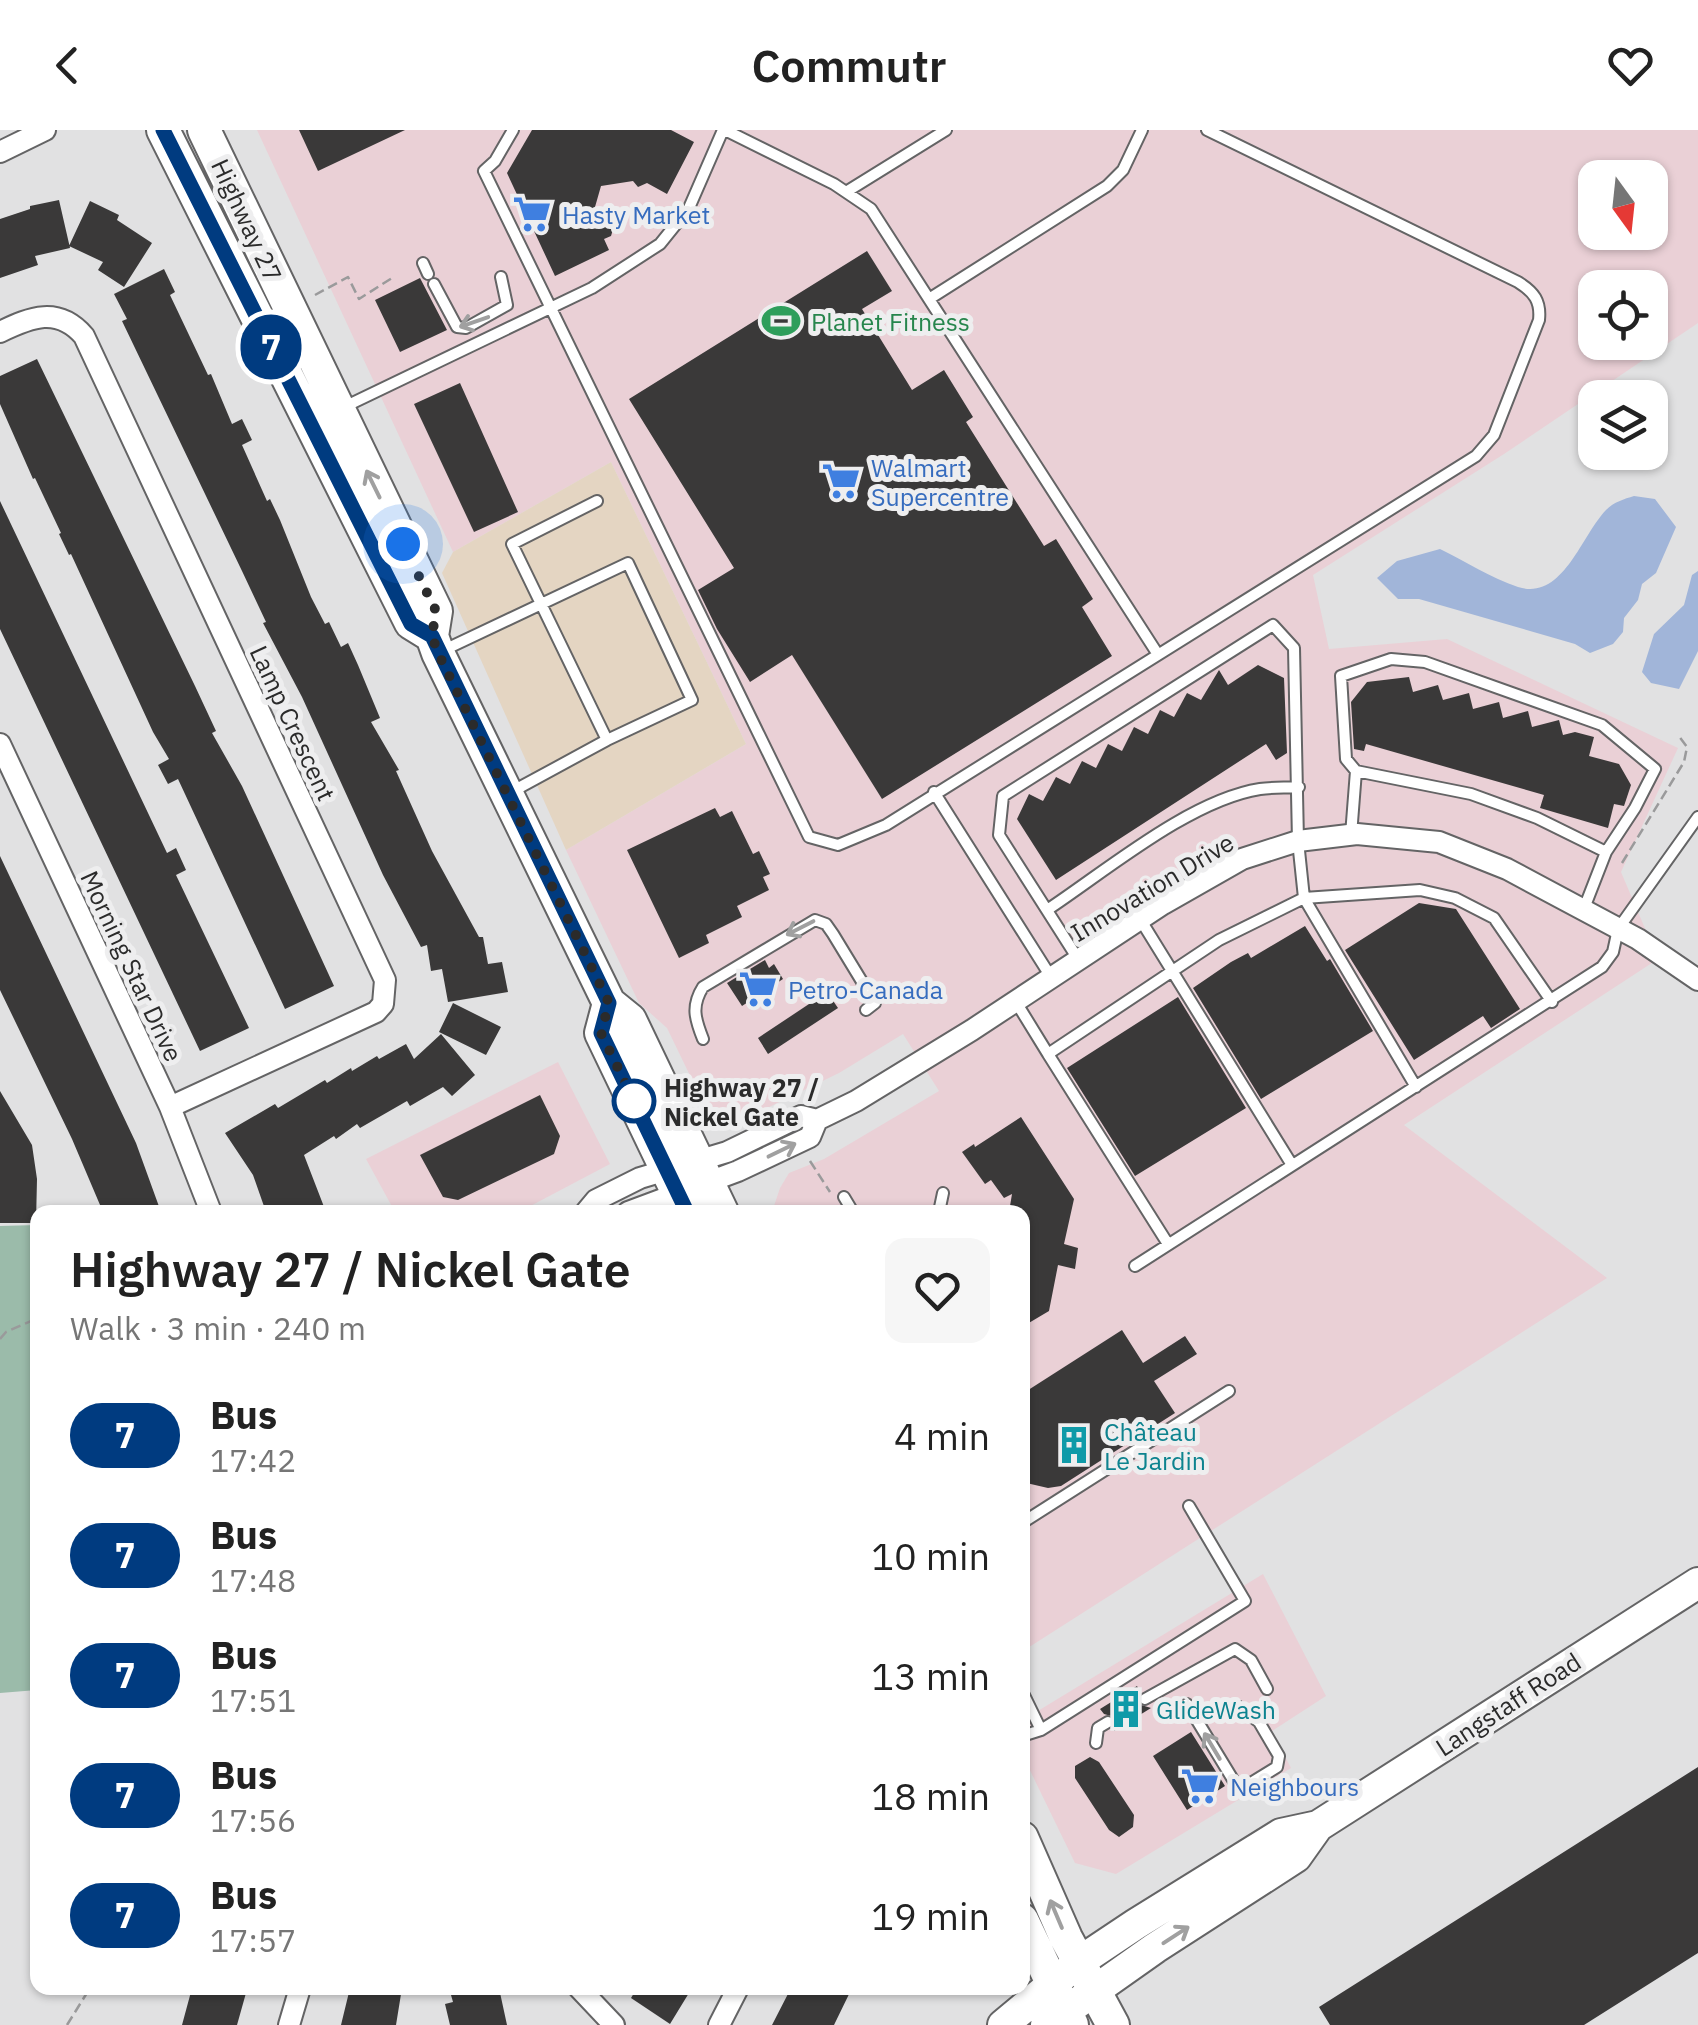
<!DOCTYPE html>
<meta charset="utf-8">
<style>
:root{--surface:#fff;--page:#f6f6f6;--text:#222;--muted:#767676}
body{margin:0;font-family:"IBM Plex Sans",sans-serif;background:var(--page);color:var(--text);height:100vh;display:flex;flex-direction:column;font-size:38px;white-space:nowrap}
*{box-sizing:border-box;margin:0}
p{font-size:32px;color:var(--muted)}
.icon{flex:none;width:55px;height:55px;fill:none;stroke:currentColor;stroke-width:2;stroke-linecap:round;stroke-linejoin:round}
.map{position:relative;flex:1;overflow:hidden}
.details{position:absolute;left:30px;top:1075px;width:1000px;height:790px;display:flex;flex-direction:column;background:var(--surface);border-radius:20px;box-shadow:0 2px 8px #0004}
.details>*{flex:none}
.badge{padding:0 20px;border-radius:32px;font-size:35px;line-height:65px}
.needle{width:65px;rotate:165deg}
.tools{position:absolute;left:1578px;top:30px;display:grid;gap:20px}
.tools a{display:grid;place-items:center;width:90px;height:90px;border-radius:20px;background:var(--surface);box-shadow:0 2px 8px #0004;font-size:50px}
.you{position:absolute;width:50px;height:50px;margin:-25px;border:8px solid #fff;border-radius:50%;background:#1a73e8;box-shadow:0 0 0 15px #1a73e833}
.map>.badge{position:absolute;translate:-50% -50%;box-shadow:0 0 0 5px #fff}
.round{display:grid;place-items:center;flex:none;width:105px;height:105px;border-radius:20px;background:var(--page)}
.headline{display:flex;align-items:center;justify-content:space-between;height:170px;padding:0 40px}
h1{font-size:48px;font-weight:600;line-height:75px}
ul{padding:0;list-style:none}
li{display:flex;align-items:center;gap:30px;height:120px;padding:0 40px}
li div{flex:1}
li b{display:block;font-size:38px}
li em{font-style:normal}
li .badge{min-width:110px;font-weight:700;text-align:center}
header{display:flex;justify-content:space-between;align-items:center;height:130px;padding:0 40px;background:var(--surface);font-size:45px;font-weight:600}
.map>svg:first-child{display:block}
.commercial{fill:#ead0d6;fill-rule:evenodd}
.industrial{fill:#e4d5c2}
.green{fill:#9bbbaa}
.water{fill:#a1b5d9}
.building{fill:#3a3939}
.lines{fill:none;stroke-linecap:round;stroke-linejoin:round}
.lane-casing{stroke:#646465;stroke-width:14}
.street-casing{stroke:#646465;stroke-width:24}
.secondary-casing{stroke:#646465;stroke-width:34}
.primary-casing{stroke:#646465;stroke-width:36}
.path{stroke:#9a9a9b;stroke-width:2.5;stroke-dasharray:10 5;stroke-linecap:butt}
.lane{stroke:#fff;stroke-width:10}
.street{stroke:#fff;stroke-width:20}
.secondary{stroke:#fff;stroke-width:30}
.primary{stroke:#fff;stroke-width:32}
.oneway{stroke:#a0a0a0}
.line-casing{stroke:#fff;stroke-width:22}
.line{stroke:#003b80;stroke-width:15}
.walk{stroke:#2b2b2b;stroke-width:10;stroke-dasharray:0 18}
.stop-dot{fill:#fff;stroke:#003b80;stroke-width:5}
.labels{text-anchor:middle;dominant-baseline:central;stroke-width:10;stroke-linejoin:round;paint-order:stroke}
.shop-label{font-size:25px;fill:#366cbe;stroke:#eeeeef;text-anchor:start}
.street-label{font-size:25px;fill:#2b2b2b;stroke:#eeeeef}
.leisure-label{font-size:25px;fill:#27864d;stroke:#eeeeef;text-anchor:start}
.stop-label{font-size:25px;font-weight:bold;fill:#2b2b2b;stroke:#eeeeef;text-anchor:start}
.culture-label{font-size:25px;fill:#0d838f;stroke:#eeeeef;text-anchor:start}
</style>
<header><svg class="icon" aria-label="back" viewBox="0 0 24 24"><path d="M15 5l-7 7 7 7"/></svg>Commutr<svg class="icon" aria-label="heart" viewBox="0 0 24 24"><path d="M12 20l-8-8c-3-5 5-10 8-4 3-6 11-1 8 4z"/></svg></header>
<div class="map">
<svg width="1698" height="1895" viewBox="0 0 1698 1895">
<rect width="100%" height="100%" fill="#e1e1e2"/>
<path class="commercial" d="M257 0H1698V193L1504 324 1313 445 1329 519 1447 509 1678 618 1621 742 1658 829 1404 995 1607 1148 1023 1521 1022 1082H772L780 1058 789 1043 824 1029 939 961 903 904 839 943 728 997 716 996 712 991 667 898 639 873 566 720 746 614 611 332 453 422ZM1595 48H1650V102H1595ZM1595 158H1650V212H1595Z
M558 932 610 1034 519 1082H395L366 1029Z
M1263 1444 1326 1566 1272 1601 1291 1638 1116 1744 1075 1733 1023 1626V1590Z"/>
<path class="industrial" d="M611 332 746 614 566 720 442 443 453 422Z"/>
<path class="green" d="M37 1095V1560L0 1563V1096Z"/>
<path class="water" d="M1634 366 1655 369 1676 397 1656 443 1642 454 1638 470 1624 488 1623 502 1613 514 1590 523 1575 514 1419 469H1398L1377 448 1397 431 1440 419C1465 431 1491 448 1518 457 1563 471 1581 406 1606 380 1614 372 1624 369 1634 366Z
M1698 441V521L1679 559 1651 553 1642 542 1654 504 1684 475 1692 445Z"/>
<path class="building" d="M299 0H405L318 41Z
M532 0H671L694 12 667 64 647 53 638 57 633 51 601 56 593 84 608 83 604 94 614 96 611 106 604 109 609 120 555 146 507 43Z
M59 70 70 118 35 126 38 135 0 148V89L30 79V76Z
M90 71 119 85 117 90 152 113 124 157 98 140 103 132 69 116Z
M867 121 892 161 862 179 912 260 944 240 973 287 966 292 1044 416 1056 409 1093 469 1082 477 1112 526 882 669 792 525 750 552 717 499 698 460 734 438 629 269Z
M164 139 175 162 170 165 208 245 211 244 232 294 242 289 252 310 242 315 267 371 270 369 280 390 311 467 325 494 329 492 341 517 348 513 358 535 380 588 371 592 399 640 396 641 432 721 479 807H483L488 834 502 832 508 862 448 872 442 839 431 841 427 815 421 817 383 745 302 567 263 493 266 492 242 441 122 191 127 189 114 164Z
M420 148 447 200 400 222 375 170Z
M37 229 195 556 216 601 212 603 242 656 334 856 285 879 178 649 168 654 158 635 169 629 153 602 71 424 69 425 59 404 61 403 35 348 33 349 0 274V246Z
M460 253 518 382 474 402 414 274Z
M0 371 167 723 176 718 186 740 176 745 249 898 200 921 0 499Z
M1258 535 1284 548 1287 623 1276 630 1266 614 1056 750 1017 689 1029 664 1043 671 1056 647 1070 654 1082 631 1096 638 1108 614 1122 621 1134 597 1148 604 1160 580 1174 587 1187 563 1201 570 1219 540 1228 555Z
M1409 547 1413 562 1438 555 1443 570 1469 563 1473 579 1499 572 1503 588 1528 581 1532 597 1559 590 1563 605 1575 602 1594 607 1589 626 1619 634 1631 655 1624 676 1614 674 1608 698 1540 678 1544 665 1366 614 1364 621 1354 619 1351 572 1367 552Z
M715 678 720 687 732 681 753 724 759 721 770 744 763 747 769 760 737 776 742 787 706 805 709 813 679 828 627 720Z
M0 726 136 1013 161 1082H103L72 1009 0 860Z
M1419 773 1456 779 1520 879 1491 898 1483 886 1414 930 1345 820Z
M1305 796 1327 831 1330 829 1373 901 1261 969 1193 858 1231 832 1248 823 1251 828Z
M765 830 769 838 774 834 783 849 742 876 727 853Z
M827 862 838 878 768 924 758 908Z
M1178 867 1246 978 1135 1046 1067 938Z
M453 873 501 897 486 925 439 902Z
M441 904 475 945 452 966 443 957 410 976 407 971 360 998 357 994 336 1009 334 1006 304 1025 326 1082H266L253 1045 225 1003 275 974 278 978 325 950 327 953 351 938 352 941 377 926 379 929 406 914 414 929Z
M0 961 32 1015 37 1049 36 1093H0Z
M540 965 560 1006 554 1024 458 1070 443 1067 420 1025Z
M1021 987 1074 1069 1064 1114 1078 1118 1075 1139 1058 1135 1049 1181 1022 1197V1082H1009L1012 1064 1004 1068 991 1050 985 1054 962 1022 974 1014 975 1017Z
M1122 1200 1143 1233 1185 1206 1197 1224 1154 1251 1175 1283 1061 1356 1048 1358 1022 1352V1264Z
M1137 1556 1140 1562 1136 1568 1138 1574 1151 1578 1114 1601 1115 1587 1104 1584 1100 1579Z
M1191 1602 1225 1656 1187 1680 1153 1626Z
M1090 1627 1099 1632 1134 1685 1133 1697 1119 1707 1109 1700 1075 1648V1636Z
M1698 1637V1823L1584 1895H1330L1319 1877Z
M192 1858H230L246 1863 237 1895H182Z
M350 1858H402L396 1895H341Z
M449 1858H499L507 1895H450L445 1874 453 1872Z
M637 1858H692L670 1894 631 1868Z
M791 1858H852L834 1895H772Z"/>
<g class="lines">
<g class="lane-casing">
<path id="lane" d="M513 0 495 31 484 41 809 707 838 715 886 695 1476 326 1494 305 1539 190C1541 171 1534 162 1518 152L1207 0
M725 0 834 54 871 79 1157 523
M846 62 946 0
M423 133 428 144
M434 154 457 197 466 198 507 175 501 147
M929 169 1107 56 1123 40 1142 0
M342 278 592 158 660 114 689 78 723 0
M444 520 628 433 692 570 607 610 512 414 597 371
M1356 641 1346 629 1341 546 1391 529 1425 532 1602 595 1655 639 1635 678 1606 722
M513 661 607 610
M934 662 1051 847
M1351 705 1356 641 1471 664 1537 688 1606 722 1583 781
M1047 780C1106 741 1190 670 1260 659 1273 657 1287 658 1299 657
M1140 789 1292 1035
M1078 829 999 705 1003 666 1273 495 1294 518 1298 711 1304 768 1416 957
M1016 872 1048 924 1219 810 1304 768 1420 760 1455 768 1494 788 1552 872
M703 909C695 889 691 876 703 857L815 790 826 794 833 804 875 873 866 880
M1048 924 1168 1114
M844 1067 853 1082
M939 1082 943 1063
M1135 1136 1602 837 1613 822 1618 799 1698 687
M1022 1393 1229 1261
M1022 1561 1041 1600
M1145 1569 1235 1519 1251 1530 1267 1559
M1187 1574 1235 1653 1246 1656 1277 1637 1279 1626 1259 1592 1239 1577
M1022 1606 1041 1600 1245 1471 1189 1376
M1096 1613 1098 1598 1108 1592"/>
</g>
<g class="street-casing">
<path id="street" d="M0 22 45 0
M0 202C31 187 58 176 84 206L385 850 383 874 376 882 170 977
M0 614 170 977 211 1082
M586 1082 596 1070 640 1048 727 1022 801 986 817 990 856 971 972 900 1163 774 1242 729 1298 711 1357 704 1439 712 1507 739 1638 809 1698 850
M628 1082 738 1041 810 1007 817 990
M579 1858 614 1895
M289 1895 300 1858
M719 1895 738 1858"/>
</g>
<g class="secondary-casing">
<path id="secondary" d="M1003 1895 1079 1832 1136 1794 1281 1704 1318 1696 1698 1453
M1046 1895 1155 1818 1296 1727 1318 1696"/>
</g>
<g class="primary-casing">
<path id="primary" d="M163 0 411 493 432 506
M204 0 436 481 432 506 438 523 609 873 630 890 722 1082
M609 873 601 903 687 1082
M1022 1708 1066 1808 1113 1895
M1022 1790 1072 1895"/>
</g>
<path class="path" d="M315 165 348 147 359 169 392 148
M1622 733 1684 632 1687 617 1678 605
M810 1031 830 1062
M0 1209 6 1202 38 1188
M67 1895 90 1858"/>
<use href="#lane" class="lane"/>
<use href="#street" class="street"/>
<use href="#secondary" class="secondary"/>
<use href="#primary" class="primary"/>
</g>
<defs><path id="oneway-shaft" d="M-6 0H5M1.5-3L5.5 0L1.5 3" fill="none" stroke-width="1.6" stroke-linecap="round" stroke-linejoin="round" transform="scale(2.5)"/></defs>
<g class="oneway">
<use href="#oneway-shaft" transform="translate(474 192) rotate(161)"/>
<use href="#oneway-shaft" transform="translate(373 354) rotate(-116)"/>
<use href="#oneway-shaft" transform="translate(800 798) rotate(153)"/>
<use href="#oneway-shaft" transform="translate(782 1020) rotate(-26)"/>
<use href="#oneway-shaft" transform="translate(1212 1616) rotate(-121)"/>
<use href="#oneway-shaft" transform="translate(1056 1784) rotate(-113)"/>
<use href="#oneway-shaft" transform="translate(1176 1805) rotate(-33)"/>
</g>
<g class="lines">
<g class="line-casing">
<path id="line" d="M163 0 411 494 432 506 609 873 601 903 687 1082"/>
</g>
<use href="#line" class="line"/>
<path class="walk" d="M403 414 436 481 432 506 438 523 609 873 601 903 634 971"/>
</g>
<defs>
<g id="supermarket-bare" transform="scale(3)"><path d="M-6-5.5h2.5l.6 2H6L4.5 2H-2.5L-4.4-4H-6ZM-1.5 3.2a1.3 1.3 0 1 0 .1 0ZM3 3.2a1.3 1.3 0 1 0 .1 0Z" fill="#3f7fe0" stroke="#eeeeef" stroke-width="2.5" paint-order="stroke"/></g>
<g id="stadium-bare" transform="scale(3)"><path d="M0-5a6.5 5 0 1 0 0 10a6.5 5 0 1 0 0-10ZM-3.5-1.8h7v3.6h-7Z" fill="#2e9e5b" stroke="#eeeeef" stroke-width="2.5" paint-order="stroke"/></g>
<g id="building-bare" transform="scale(3)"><path d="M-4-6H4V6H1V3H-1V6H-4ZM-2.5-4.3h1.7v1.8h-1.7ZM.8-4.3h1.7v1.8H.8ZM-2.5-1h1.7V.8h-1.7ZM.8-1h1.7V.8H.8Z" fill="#0f9aa8" stroke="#eeeeef" stroke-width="2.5" paint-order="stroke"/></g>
</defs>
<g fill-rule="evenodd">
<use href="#supermarket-bare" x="532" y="84"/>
<use href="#stadium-bare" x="781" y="191"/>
<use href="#supermarket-bare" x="841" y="351"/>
<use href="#supermarket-bare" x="758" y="859"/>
<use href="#building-bare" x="1074" y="1315"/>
<use href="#building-bare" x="1126" y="1579"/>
<use href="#supermarket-bare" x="1200" y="1656"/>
</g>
<circle class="stop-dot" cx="634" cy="971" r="20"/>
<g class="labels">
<g class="shop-label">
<text x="562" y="84">Hasty Market</text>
<text x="871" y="337">Walmart<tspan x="871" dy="29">Supercentre</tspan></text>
<text x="788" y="859">Petro-Canada</text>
<text x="1230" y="1656">Neighbours</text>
</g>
<g class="street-label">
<text transform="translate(247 90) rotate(65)">Highway 27</text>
<text transform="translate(293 593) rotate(65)">Lamp Crescent</text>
<text transform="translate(1152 757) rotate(-31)">Innovation Drive</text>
<text transform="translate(132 836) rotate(65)">Morning Star Drive</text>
<text transform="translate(1508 1574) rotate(-33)">Langstaff Road</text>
</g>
<g class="leisure-label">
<text x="811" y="191">Planet Fitness</text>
</g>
<g class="stop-label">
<text x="664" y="957">Highway 27 /<tspan x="664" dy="29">Nickel Gate</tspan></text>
</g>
<g class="culture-label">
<text x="1104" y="1301">Château<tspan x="1104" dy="29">Le Jardin</tspan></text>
<text x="1156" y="1579">GlideWash</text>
</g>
</g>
</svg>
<div class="tools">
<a><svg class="needle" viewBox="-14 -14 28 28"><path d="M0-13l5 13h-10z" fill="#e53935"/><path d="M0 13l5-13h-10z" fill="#767676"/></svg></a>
<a><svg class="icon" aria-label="locate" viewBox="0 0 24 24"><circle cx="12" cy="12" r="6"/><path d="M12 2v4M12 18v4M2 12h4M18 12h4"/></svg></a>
<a><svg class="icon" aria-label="layers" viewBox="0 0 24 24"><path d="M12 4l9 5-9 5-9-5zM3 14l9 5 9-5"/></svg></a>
</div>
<div class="you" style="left:403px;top:414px"></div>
<b class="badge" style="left:271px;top:217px;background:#003b80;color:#fff">7</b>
<section class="details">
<div class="headline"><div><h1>Highway 27 / Nickel Gate</h1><p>Walk · 3 min · 240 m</p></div><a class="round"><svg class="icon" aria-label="heart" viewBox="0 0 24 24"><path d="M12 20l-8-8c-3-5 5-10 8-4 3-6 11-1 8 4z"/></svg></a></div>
<ul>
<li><span class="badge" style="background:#003b80;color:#fff">7</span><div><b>Bus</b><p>17:42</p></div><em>4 min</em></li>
<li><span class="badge" style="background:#003b80;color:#fff">7</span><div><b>Bus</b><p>17:48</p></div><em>10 min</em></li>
<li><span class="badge" style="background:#003b80;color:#fff">7</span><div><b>Bus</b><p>17:51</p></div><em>13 min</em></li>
<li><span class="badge" style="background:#003b80;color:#fff">7</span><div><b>Bus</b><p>17:56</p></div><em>18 min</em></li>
<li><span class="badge" style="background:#003b80;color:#fff">7</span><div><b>Bus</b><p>17:57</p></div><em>19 min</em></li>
</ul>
</section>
</div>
